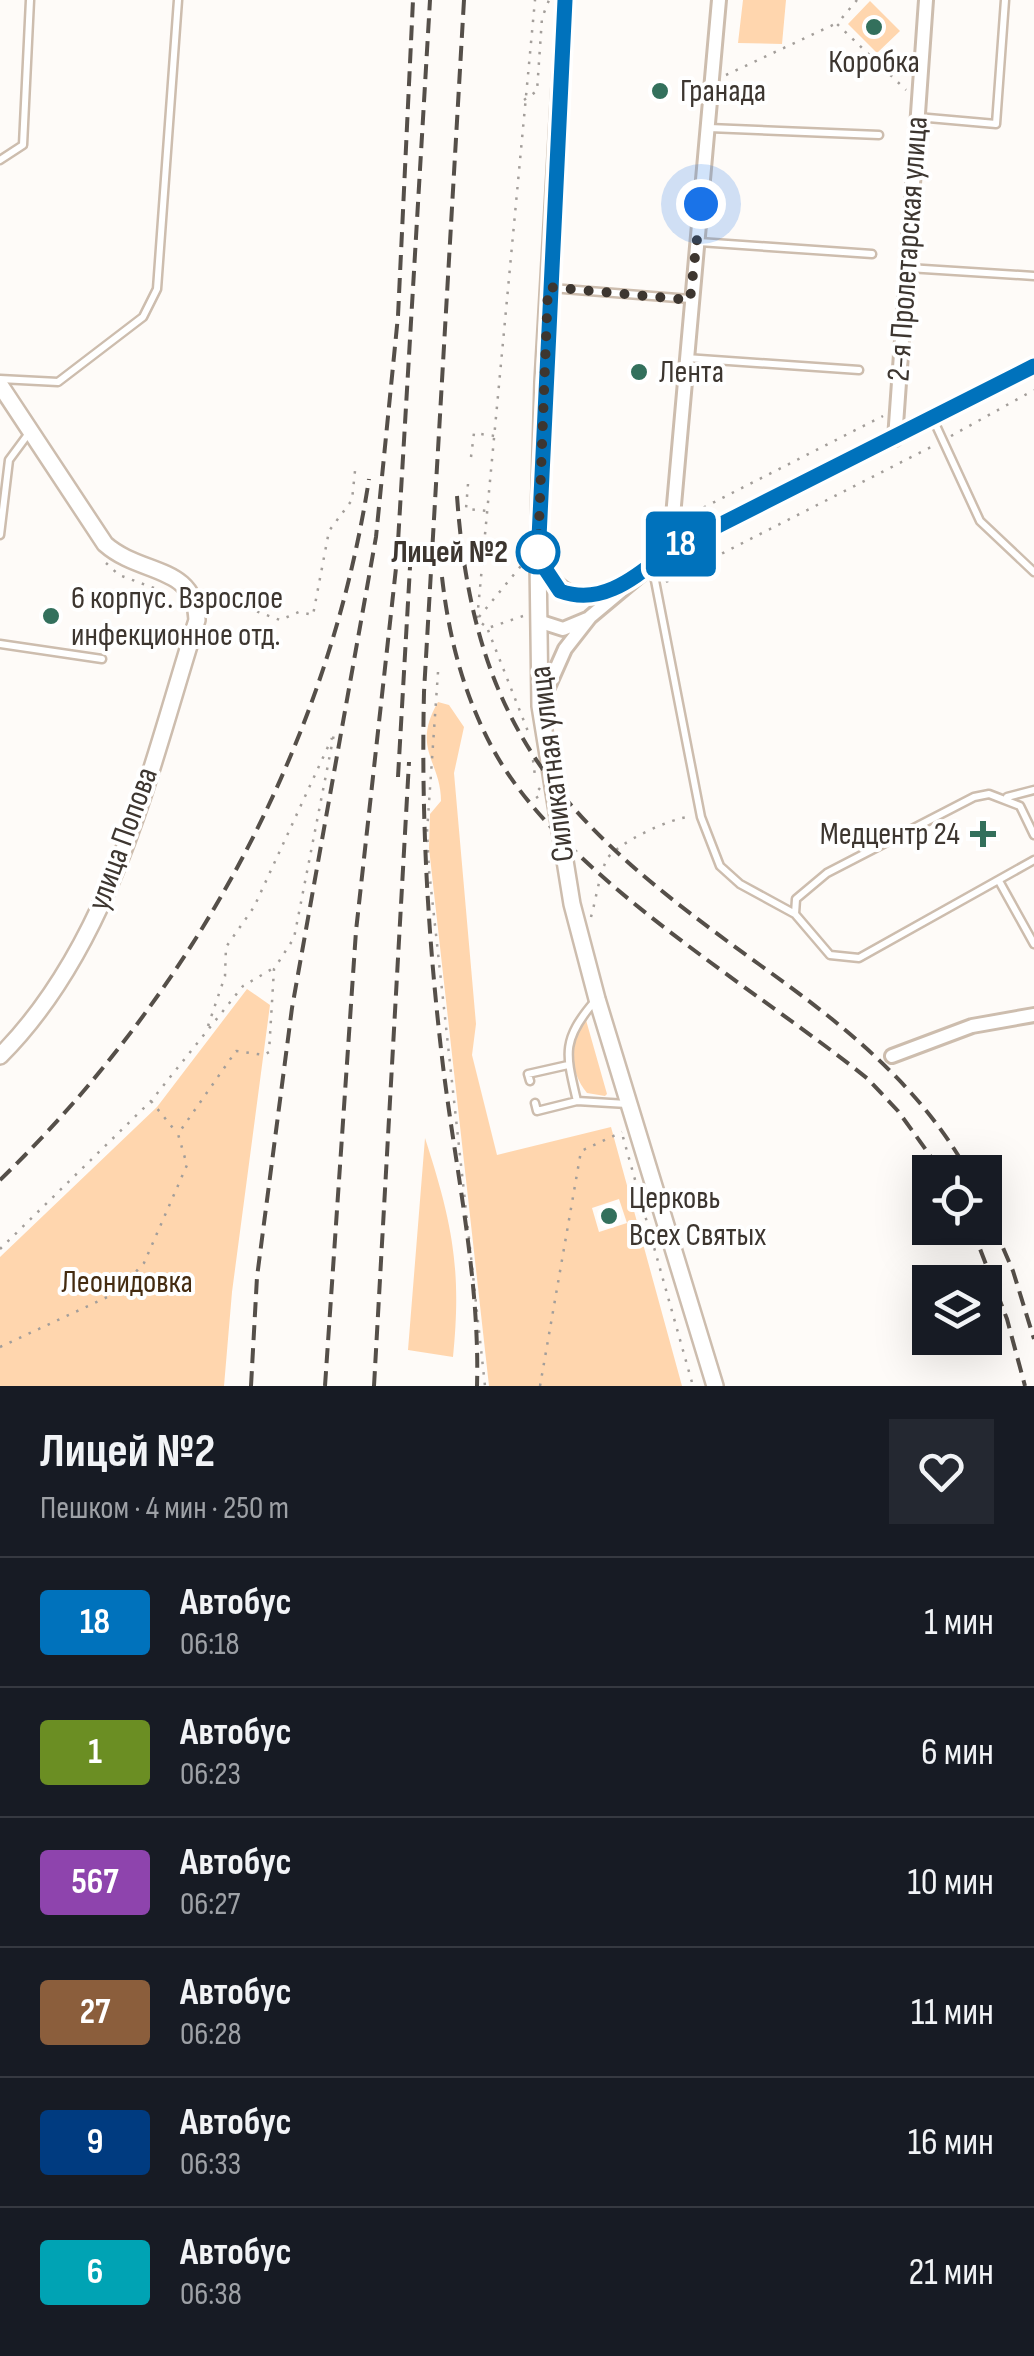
<!DOCTYPE html>
<html lang="ru">
<meta charset="utf-8">
<style>
:root{--surface:#171b24;--page:#242831;--text:#f1f3f6;--muted:#9ea1a6;--line:#363941}
body{margin:0;font-family:"Sofia Sans Condensed",sans-serif;background:var(--page);color:var(--text);height:100vh;display:flex;flex-direction:column;font-size:38px;white-space:nowrap}
*{box-sizing:border-box;margin:0}
p{font-size:32px;color:var(--muted)}
.icon{flex:none;width:55px;height:55px;fill:none;stroke:currentColor;stroke-width:2;stroke-linecap:round;stroke-linejoin:round}
.map{position:relative;height:1386px;overflow:hidden}
.side{display:flex;flex-direction:column;background:var(--surface);flex:1}
.side>*{flex:none}
.badge{padding:0 20px;border-radius:8px;font-size:35px;line-height:65px}
.buttons{position:absolute;left:912px;top:1155px;display:grid;gap:20px}
.buttons a{display:grid;place-items:center;width:90px;height:90px;border-radius:0px;background:var(--surface);box-shadow:0 10px 40px #0002;font-size:50px}
.you{position:absolute;width:50px;height:50px;margin:-25px;border:8px solid #fff;border-radius:50%;background:#1a73e8;box-shadow:0 0 0 15px #1a73e833}
.map>.badge{position:absolute;translate:-50% -50%;box-shadow:0 0 0 5px #fff}
.round{display:grid;place-items:center;flex:none;width:105px;height:105px;border-radius:0px;background:var(--page)}
.headline{display:flex;align-items:center;justify-content:space-between;height:170px;padding:0 40px}
h1{font-size:48px;font-weight:700;line-height:75px}
ul{padding:0;list-style:none}
li{display:flex;align-items:center;gap:30px;height:130px;padding:0 40px;border-top:2px solid var(--line)}
li div{flex:1}
li b{display:block;font-size:38px}
li em{font-style:normal}
li .badge{min-width:110px;font-weight:700;text-align:center}
.map>svg:first-child{display:block}
.green{fill:#ffd6ae;fill-rule:evenodd}
.lines{fill:none;stroke-linecap:round;stroke-linejoin:round}
.service-casing{stroke:#cdbdae;stroke-width:11}
.minor-casing{stroke:#cdbdae;stroke-width:18}
.tertiary-casing{stroke:#cdbdae;stroke-width:20}
.path{stroke:#a39e9a;stroke-width:2.5;stroke-dasharray:2.5 8;stroke-linecap:butt}
.service{stroke:#fff;stroke-width:6}
.minor{stroke:#fff;stroke-width:12}
.tertiary{stroke:#fff;stroke-width:15}
.rail{stroke:#554f49;stroke-width:4;stroke-dasharray:15 8;stroke-linecap:butt}
.line-casing{stroke:#fff;stroke-width:22}
.line{stroke:#0072bc;stroke-width:15}
.walk{stroke:#3d3630;stroke-width:10;stroke-dasharray:0 18}
.poi-dot{fill:#33705c;stroke:#fff;stroke-width:4}
.stop-dot{fill:#fff;stroke:#0072bc;stroke-width:5}
.labels{text-anchor:middle;dominant-baseline:central;stroke-width:8;stroke-linejoin:round;paint-order:stroke}
.poi-label{font-size:32px;fill:#3d3630;stroke:#fff;text-anchor:start}
.street-label{font-size:32px;fill:#3d3630;stroke:#fff}
.stop-label{font-size:32px;font-weight:bold;fill:#3d3630;stroke:#fff;text-anchor:end}
.park-label{font-size:32px;fill:#442b10;stroke:#fff}
</style>
<div class="map">
<svg width="1034" height="1386" viewBox="0 0 1034 1386">
<rect width="100%" height="100%" fill="#fefbf8"/>
<path class="green" d="M743 0H786L782 44 738 43Z
M870 1 900 31 877 53 848 24Z
M438 702 449 705 464 727 454 773 476 1024 472 1055 497 1155 611 1127 682 1386H489L429 848 430 814 441 801C441 761 411 749 438 702ZM619 1199 627 1223 599 1232 592 1208Z
M247 989 270 1005 232 1292 224 1386H0V1257L157 1107Z
M586 1020 607 1094 605 1096 587 1093C570 1073 567 1040 586 1020Z
M425 1138C452 1222 462 1268 453 1357L408 1350Z"/>
<g class="lines">
<g class="service-casing">
<path id="service" d="M917 117 996 124 1005 0
M709 128 879 135
M0 160 23 145 30 0
M699 242 872 254
M908 268 1034 276
M551 288 690 299
M686 358 859 370
M0 379 58 382 143 317 157 289 178 0
M933 419 980 521 1034 572
M0 535 9 460 29 433
M652 565 701 817 720 866 740 884 795 914 830 955 859 958 1034 860
M0 644 102 659
M1007 797 1034 790
M999 881 1034 944
M795 914 796 899 827 873 974 797 989 794 1020 806 1034 835
M530 1081 528 1074 568 1065
M577 1101C566 1054 561 1041 594 1002
M535 1103 537 1111 577 1101 627 1104"/>
</g>
<g class="minor-casing">
<path id="minor" d="M895 439 926 0
M670 550 719 0
M539 560C560 595 580 605 619 586
M538 621 563 629 587 619
M541 703 565 649 590 617 670 550 1034 366
M892 1056 972 1026 1034 1015"/>
</g>
<g class="tertiary-casing">
<path id="tertiary" d="M565 0 543 382 538 559 540 706 572 904 597 999 715 1386
M0 385 105 544C141 576 195 564 197 620 150 768 113 943 0 1056"/>
</g>
<path class="path" d="M857 0 837 24 906 90
M726 75 835 24
M524 100 537 91 542 18 549 0
M951 436 1034 390
M471 457 474 433 495 436
M468 484 466 509 488 511
M685 517 883 416
M106 563 119 575 170 594
M666 582 935 445
M207 599 220 598 280 620 299 612 313 615 329 531 352 500 355 471
M523 616 488 628 477 620 535 0
M479 617 525 561
M488 630 529 734
M438 672 427 832 429 870 485 1386
M533 760 535 776
M540 788 535 794 540 802
M591 917C596 899 599 877 606 861 612 845 674 816 691 817
M208 1026 225 976 226 947 254 907 332 738
M151 1101 177 1133
M623 1137 693 1386
M0 1249 151 1101 243 986 272 969
M0 1347 116 1293 144 1263 187 1165 178 1134 236 1051 264 1055 269 1052 274 969 294 938 334 734
M540 1386 581 1151 622 1132"/>
<use href="#service" class="service"/>
<use href="#minor" class="minor"/>
<use href="#tertiary" class="tertiary"/>
<path class="rail" d="M464 0 424 692C421 818 428 941 443 1066 456 1172 480 1280 477 1386
M457 496C474 740 571 829 760 965 841 1023 919 1084 968 1172
M442 577C449 639 464 696 494 751 563 876 754 987 868 1079L898 1111 942 1172
M398 777 410 567
M0 1180C193 993 328 746 369 479
M985 1206 1013 1271 1034 1339
M972 1228 1007 1319 1025 1386
M251 1386 257 1277 292 1008 376 537 398 316 413 0
M325 1386 356 931 397 559 430 0
M374 1386 409 762"/>
</g>
<g class="lines">
<g class="line-casing">
<path id="line" d="M565 0 538 558 560 591C604 607 637 575 670 550L1034 366"/>
</g>
<use href="#line" class="line"/>
<path class="walk" d="M538 552 548 287 690 300 701 204"/>
</g>
<g class="poi-dot">
<circle cx="874" cy="27" r="10"/>
<circle cx="660" cy="91" r="10"/>
<circle cx="639" cy="372" r="10"/>
<circle cx="51" cy="616" r="10"/>
<path d="M978 819h10v10h10v10h-10v10h-10v-10h-10v-10h10z"/>
<circle cx="609" cy="1216" r="10"/>
</g>
<circle class="stop-dot" cx="538" cy="552" r="20"/>
<g class="labels">
<g class="poi-label">
<text x="874" y="62" text-anchor="middle">Коробка</text>
<text x="680" y="91">Гранада</text>
<text x="659" y="372">Лента</text>
<text x="71" y="598">6 корпус. Взрослое<tspan x="71" dy="37">инфекционное отд.</tspan></text>
<text x="960" y="834" text-anchor="end">Медцентр 24</text>
<text x="629" y="1198">Церковь<tspan x="629" dy="37">Всех Святых</tspan></text>
</g>
<g class="street-label">
<text transform="translate(908 249) rotate(-86)">2-я Пролетарская улица</text>
<text transform="translate(552 764) rotate(-97)">Силикатная улица</text>
<text transform="translate(123 839) rotate(-70)">улица Попова</text>
</g>
<g class="stop-label">
<text x="508" y="552">Лицей №2</text>
</g>
<g class="park-label">
<text x="127" y="1282">Леонидовка</text>
</g>
</g>
</svg>
<div class="buttons">
<a><svg class="icon" aria-label="locate" viewBox="0 0 24 24"><circle cx="12" cy="12" r="6"/><path d="M12 2v4M12 18v4M2 12h4M18 12h4"/></svg></a>
<a><svg class="icon" aria-label="layers" viewBox="0 0 24 24"><path d="M12 4l9 5-9 5-9-5zM3 14l9 5 9-5"/></svg></a>
</div>
<div class="you" style="left:701px;top:204px"></div>
<b class="badge" style="left:681px;top:544px;background:#0072bc;color:#fff">18</b>
</div>
<section class="side">
<div class="headline"><div><h1>Лицей №2</h1><p>Пешком · 4 мин · 250 m</p></div><a class="round"><svg class="icon" aria-label="heart" viewBox="0 0 24 24"><path d="M12 20l-8-8c-3-5 5-10 8-4 3-6 11-1 8 4z"/></svg></a></div>
<ul>
<li><span class="badge" style="background:#0072bc;color:#fff">18</span><div><b>Автобус</b><p>06:18</p></div><em>1 мин</em></li>
<li><span class="badge" style="background:#6b8e23;color:#fff">1</span><div><b>Автобус</b><p>06:23</p></div><em>6 мин</em></li>
<li><span class="badge" style="background:#8e44ad;color:#fff">567</span><div><b>Автобус</b><p>06:27</p></div><em>10 мин</em></li>
<li><span class="badge" style="background:#8b5e3c;color:#fff">27</span><div><b>Автобус</b><p>06:28</p></div><em>11 мин</em></li>
<li><span class="badge" style="background:#003b80;color:#fff">9</span><div><b>Автобус</b><p>06:33</p></div><em>16 мин</em></li>
<li><span class="badge" style="background:#00a3b4;color:#fff">6</span><div><b>Автобус</b><p>06:38</p></div><em>21 мин</em></li>
</ul>
</section>
